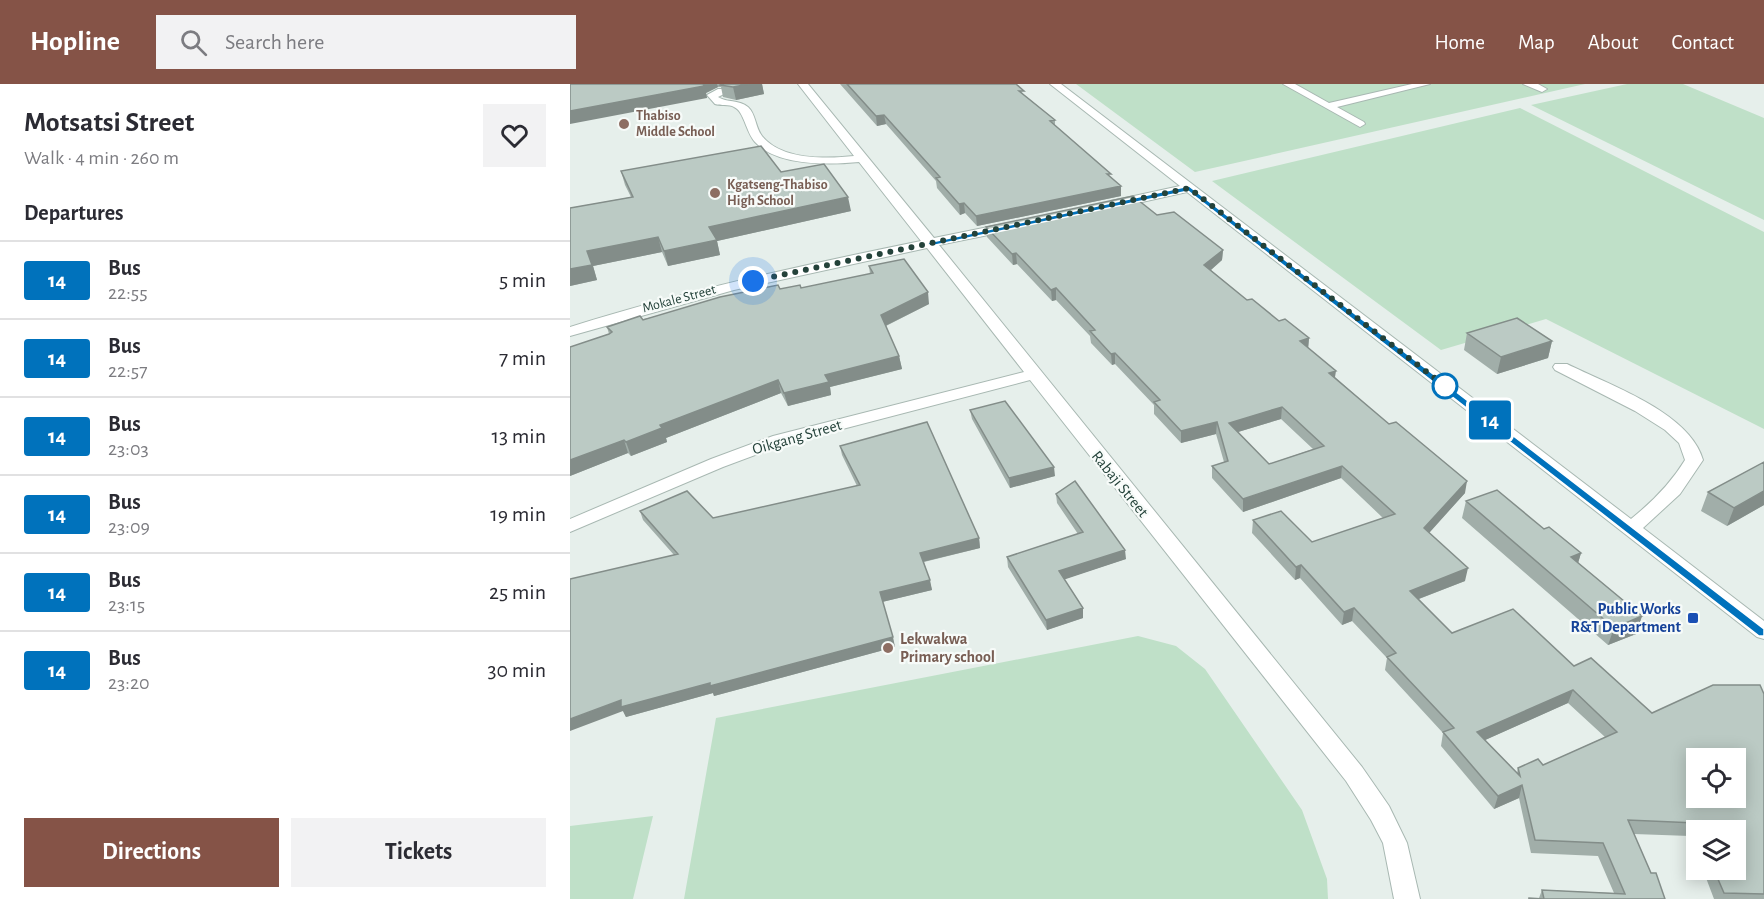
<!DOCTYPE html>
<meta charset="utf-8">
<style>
:root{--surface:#fff;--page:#f2f2f3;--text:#2b2b33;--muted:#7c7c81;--line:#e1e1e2;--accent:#855347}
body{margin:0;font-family:"Alegreya Sans",sans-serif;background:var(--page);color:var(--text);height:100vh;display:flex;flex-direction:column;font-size:22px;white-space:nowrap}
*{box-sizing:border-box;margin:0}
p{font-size:20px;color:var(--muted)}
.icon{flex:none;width:33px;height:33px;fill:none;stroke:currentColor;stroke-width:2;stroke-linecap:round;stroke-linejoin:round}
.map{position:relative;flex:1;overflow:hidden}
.drawer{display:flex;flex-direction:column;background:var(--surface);width:570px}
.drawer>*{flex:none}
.badge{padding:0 12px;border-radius:4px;font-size:21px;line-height:39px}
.tools{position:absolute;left:1116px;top:664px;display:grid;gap:12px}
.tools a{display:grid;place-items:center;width:60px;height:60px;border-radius:0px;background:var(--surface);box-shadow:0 3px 15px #0003;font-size:30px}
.you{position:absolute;width:30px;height:30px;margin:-15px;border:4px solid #fff;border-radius:50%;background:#1a73e8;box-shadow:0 0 0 9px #1a73e833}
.map>.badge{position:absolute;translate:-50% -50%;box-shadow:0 0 0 3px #fff}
h2{padding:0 24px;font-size:22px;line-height:54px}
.round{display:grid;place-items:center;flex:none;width:63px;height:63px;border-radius:0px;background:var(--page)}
.summary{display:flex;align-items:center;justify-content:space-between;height:102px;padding:0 24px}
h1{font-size:28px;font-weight:700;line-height:45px}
.primary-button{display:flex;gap:12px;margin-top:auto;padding:12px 24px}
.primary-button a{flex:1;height:69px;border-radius:0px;background:var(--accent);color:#fff;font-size:24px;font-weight:700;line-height:69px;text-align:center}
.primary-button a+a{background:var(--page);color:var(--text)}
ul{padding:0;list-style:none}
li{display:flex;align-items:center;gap:18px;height:78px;padding:0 24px;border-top:2px solid var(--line)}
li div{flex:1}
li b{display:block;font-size:22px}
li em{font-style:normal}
li .badge{min-width:66px;font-weight:700;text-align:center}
header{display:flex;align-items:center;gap:36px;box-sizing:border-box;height:84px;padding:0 30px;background:var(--accent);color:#fff}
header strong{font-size:28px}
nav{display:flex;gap:33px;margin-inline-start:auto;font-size:21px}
.search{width:420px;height:54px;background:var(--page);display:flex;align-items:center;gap:15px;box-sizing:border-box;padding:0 21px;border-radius:0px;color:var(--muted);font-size:22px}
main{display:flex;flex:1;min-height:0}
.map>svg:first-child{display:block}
.green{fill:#bfe0c8}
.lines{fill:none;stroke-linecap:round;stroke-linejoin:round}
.minor-casing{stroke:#a8b8b2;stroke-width:2}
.minor{fill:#fff;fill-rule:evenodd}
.wall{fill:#a1aea9;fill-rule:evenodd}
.shaded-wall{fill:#838d89}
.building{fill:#bbcac4;stroke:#838d89;stroke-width:1.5;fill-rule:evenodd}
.line{fill:#0072bc;stroke:#fff;stroke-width:1.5}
.walk{stroke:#24423a;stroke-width:6;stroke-dasharray:0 10.8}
.education-dot{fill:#8d6e63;stroke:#f7fbf9;stroke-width:2}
.stop-dot{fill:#fff;stroke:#0072bc;stroke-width:3}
.transit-dot{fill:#1a4fb4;stroke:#f7fbf9;stroke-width:2}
.labels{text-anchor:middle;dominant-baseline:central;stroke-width:4.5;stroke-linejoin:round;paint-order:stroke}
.far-education-label{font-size:14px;font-weight:bold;fill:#785e54;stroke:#f7fbf9;text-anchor:start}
.far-street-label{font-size:14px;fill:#24423a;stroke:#f7fbf9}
.street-label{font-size:16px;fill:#24423a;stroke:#f7fbf9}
.transit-label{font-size:16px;font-weight:bold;fill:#164399;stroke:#f7fbf9;text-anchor:end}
.education-label{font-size:16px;font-weight:bold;fill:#785e54;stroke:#f7fbf9;text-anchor:start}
</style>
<header>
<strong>Hopline</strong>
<div class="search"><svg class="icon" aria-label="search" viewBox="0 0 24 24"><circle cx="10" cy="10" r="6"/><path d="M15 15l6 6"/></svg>Search here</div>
<nav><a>Home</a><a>Map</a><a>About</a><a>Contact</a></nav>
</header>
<main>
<section class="drawer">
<div class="summary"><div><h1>Motsatsi Street</h1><p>Walk · 4 min · 260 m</p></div><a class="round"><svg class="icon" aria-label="heart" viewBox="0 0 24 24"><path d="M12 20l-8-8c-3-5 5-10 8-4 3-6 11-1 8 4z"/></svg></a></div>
<h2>Departures</h2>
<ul>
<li><span class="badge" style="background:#0072bc;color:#fff">14</span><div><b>Bus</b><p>22:55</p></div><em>5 min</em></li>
<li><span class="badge" style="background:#0072bc;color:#fff">14</span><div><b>Bus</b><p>22:57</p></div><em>7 min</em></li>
<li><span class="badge" style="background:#0072bc;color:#fff">14</span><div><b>Bus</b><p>23:03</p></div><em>13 min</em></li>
<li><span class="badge" style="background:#0072bc;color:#fff">14</span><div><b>Bus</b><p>23:09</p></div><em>19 min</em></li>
<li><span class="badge" style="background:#0072bc;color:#fff">14</span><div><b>Bus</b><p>23:15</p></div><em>25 min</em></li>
<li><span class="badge" style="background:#0072bc;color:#fff">14</span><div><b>Bus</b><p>23:20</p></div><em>30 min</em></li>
</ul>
<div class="primary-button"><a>Directions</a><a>Tickets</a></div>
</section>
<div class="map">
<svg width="1194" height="815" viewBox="0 0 1194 815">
<rect width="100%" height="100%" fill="#e6efeb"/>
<path class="green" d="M506 0H1015L625 88Z
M1057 0H1113L1194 34V136L961 21Z
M950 24 1194 148V345L976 235 871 266 642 97Z
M568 552 606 562 635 585 732 726 757 795 758 815H114L146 634Z
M83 732 63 815H0V742Z"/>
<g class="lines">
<g class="minor-casing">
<path id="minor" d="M228 0H238L364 154 438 139 443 140 444 143 443 146 369 161 792 683 819 722 837 759 850 815H824L813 759 801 736 776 697 460 296 215 360 153 383 0 448V435L141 375 203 352 454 288 357 164 164 206 0 252V243C115 207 233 181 351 157L289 78C259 81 207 82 185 58 176 48 174 27 164 23 159 20 151 22 145 20L137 11 148 5H156V9L148 13C157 19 168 15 178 23 186 30 185 43 192 52 211 76 256 75 284 72Z
M480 0H491L1061 435C1082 418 1101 399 1115 376L1109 359 1095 346 1065 327 985 286 983 283 985 280H997C1037 300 1120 328 1133 376L1110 410 1073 444 1194 537V555L1187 553 617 108 545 124 541 123 539 120 541 117 610 102Z
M713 0H725L759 19 842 0H860L767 23 794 38 795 40 790 43Z
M953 0H968L977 5 972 8Z"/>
</g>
<use href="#minor" class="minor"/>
</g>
<path class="wall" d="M0 0H192L194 10 166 16 153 13 151 3H148L136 9 137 14Z
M270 0H446L454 11 485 36V42L541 93 551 112 407 142 395 129 390 131 367 104 366 97 316 40 307 42Z
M51 87 211 88 281 127 147 157 150 171 98 182 92 168 23 182 27 196 0 202V124L61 113 55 101Z
M587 131 653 166 652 176 641 186 677 216 709 237 739 254 738 264 765 293 895 409 859 448 895 497 849 515 882 549 1004 582 1082 629 1194 610V815H1144L1133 786H1166V747H1126V770L1120 752 1064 750 1081 789 1095 815H958L959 814H969L972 806 1044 809 1028 772 961 769 949 714 924 725 871 662 873 649 815 586 817 574 782 537 772 541 730 494 725 496 682 449 683 436 742 458 813 434 771 394 673 428 642 394V382L654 378 646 350 611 359 584 330V321L545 280 542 281 521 259 520 252 486 216 482 217 447 180 443 181 417 153 416 143ZM711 335 743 365 699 380 668 348ZM998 619 1035 653 973 681 948 684 947 689 915 656Z
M299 182 359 220 316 242 329 272 332 285 260 303 261 311 218 322 211 309 96 354 97 358 61 372 58 369 0 392V263L39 250 37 243 210 205 231 204 300 190Z
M897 249 982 257 978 274 927 290 894 266Z
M400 326 485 392 440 404 402 335Z
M270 362 409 454 410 464 354 478 362 506 312 518 325 563 144 612 143 609 56 633 53 627 104 471 73 436 70 427 143 434 287 402 272 371Z
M1194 378V421L1157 442 1131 427 1138 408Z
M486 410 556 475 494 495 513 524V534L477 546 438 483 437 473 508 450 487 419Z
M896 417 974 445 1011 469 1008 479 1072 532 1066 550 1038 561 892 434Z"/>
<path class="shaded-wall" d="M133 0H147L148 3 136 9 137 14 0 40V27Z
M179 0H192L194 10 166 16 163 3Z
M314 31 316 40 307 42 306 32Z
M551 102V112L407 142 406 132Z
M278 113 281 127 147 157 150 171 98 182 94 167 139 143Z
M394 119 395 129 390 131 389 120Z
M88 153 92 168 23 182 27 196 0 202V185L17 167Z
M653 166 652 176 634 192V181Z
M446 169 447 180 443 181 442 170Z
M486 204V216L482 217 481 206Z
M358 208 359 220 313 243 311 231Z
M739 254 738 266 730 257Z
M982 257 978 274 927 290 931 273Z
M545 269V280L542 281 541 270Z
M329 272 332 285 260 303 261 311 218 322 214 309 255 291Z
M766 287 764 299 759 289Z
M208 296 211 309 96 354 97 358 61 372 56 358 90 341Z
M712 323 711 335 658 351 659 339Z
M647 338 646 350 611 359V347Z
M54 356 58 369 0 392V376Z
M772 382 771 394 673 428V415Z
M484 383 485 392 440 404 439 394Z
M897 397 895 409 852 457 854 444Z
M1194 407V421L1157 442 1164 424Z
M409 454 410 464 352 478 350 469Z
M555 466 556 475 490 497 489 487Z
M1011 469 1006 486 1001 473Z
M731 481 730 494 725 496 726 483Z
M898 484 895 497 838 519 840 507Z
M360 496 362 506 312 518 310 508Z
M513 524V534L477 546 476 536Z
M784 524 782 537 772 541 774 528Z
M1072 532 1066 550 1038 561 1044 544Z
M323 553 325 563 144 612 143 609 56 633 53 627 0 647V635L51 616 140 599Z
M1003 606 998 619 904 661 907 648Z
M952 701 949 714 924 725 928 712Z"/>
<path class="building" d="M0 0H133L134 2 0 27Z
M151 0H179L163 3 150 1Z
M277 0H446L454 7H449L485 36 480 37 541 90H537L551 102 406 132 394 119 389 120 366 94 370 93 314 31 306 32Z
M191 62 211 88 254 80 278 113 139 143 147 156 94 167 88 153 17 167 22 181 0 185V124L63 113 51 87Z
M563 112 587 131 604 128 653 166 634 181 677 216 682 215 709 237 715 235 739 254 730 257 766 287 759 289 819 340 826 338 897 397 854 444 898 484 840 507 882 549 943 525 1004 582 1021 574 1082 629 1143 601H1190L1194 610V810L1154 809 1144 786H1166V747H1129L1126 739 1058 736 1081 789H1086L1095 815H959V814L974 815 972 806 1055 810 1033 759 965 756 952 701 928 712 873 648 884 644 817 573 826 569 784 524 774 528 731 481 726 483 683 436 711 427 742 458 825 430 772 382 673 415 642 382 658 377 647 338 611 347 584 318 590 316 545 269 541 270 520 247 525 246 486 204 481 206 446 169 442 170 416 143ZM712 323 754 362 699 380 659 339ZM1003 606 1047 648 973 681 968 675 948 684 950 692 907 648ZM1126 675H1166V714H1126Z
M334 175 358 208 311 231 329 272 255 291 259 298 214 309 208 296 90 341 92 344 56 358 54 356 0 376V263L39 250 42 248 37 243 70 232 73 236 150 213 208 201 210 205 230 201 231 204 303 189 299 182Z
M947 234 982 257 931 273 897 249Z
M435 317 484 383 439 394 400 326Z
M357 338 409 454 350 469 360 496 310 508 323 553 140 602V599L51 623V616L0 635V495L108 470 70 427 117 407 143 434 290 401 270 362Z
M1194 378V407L1164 424 1138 408Z
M505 397 555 466 489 487 513 524 476 536 437 473 513 448 486 410Z
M927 406 974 445 979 443 1011 469 1001 473 1072 532 1044 544 896 417Z"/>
<path class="line" d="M619 102 1194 545V552H1189L618 107 361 162 357 159Z"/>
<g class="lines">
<path class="walk" d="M183 197 619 104 875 302"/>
</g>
<g class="education-dot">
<circle cx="54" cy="40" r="6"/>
<circle cx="145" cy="109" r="6"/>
<circle cx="318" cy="564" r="6"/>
</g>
<circle class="stop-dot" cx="875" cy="302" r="12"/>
<rect class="transit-dot" x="1117" y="528" width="12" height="12" rx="3"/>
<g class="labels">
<g class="far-education-label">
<text x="66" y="32">Thabiso<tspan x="66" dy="16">Middle School</tspan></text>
<text x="157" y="101">Kgatseng-Thabiso<tspan x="157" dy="16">High School</tspan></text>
</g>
<g class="far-street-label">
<text transform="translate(109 215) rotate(-15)">Mokale Street</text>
</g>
<g class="street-label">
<text transform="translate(227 353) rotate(-16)">Oikgang Street</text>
<text transform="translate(550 400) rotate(51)">Rabaji Street</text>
</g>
<g class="transit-label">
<text x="1111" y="525">Public Works<tspan x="1111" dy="18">R&amp;T Department</tspan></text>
</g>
<g class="education-label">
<text x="330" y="555">Lekwakwa<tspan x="330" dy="18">Primary school</tspan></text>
</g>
</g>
</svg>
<div class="tools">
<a><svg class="icon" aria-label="locate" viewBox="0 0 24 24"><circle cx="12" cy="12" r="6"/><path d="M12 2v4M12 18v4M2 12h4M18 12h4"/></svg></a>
<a><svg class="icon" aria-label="layers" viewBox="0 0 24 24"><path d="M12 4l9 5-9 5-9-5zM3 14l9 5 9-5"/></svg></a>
</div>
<div class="you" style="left:183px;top:197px"></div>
<b class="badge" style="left:920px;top:336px;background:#0072bc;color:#fff">14</b>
</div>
</main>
